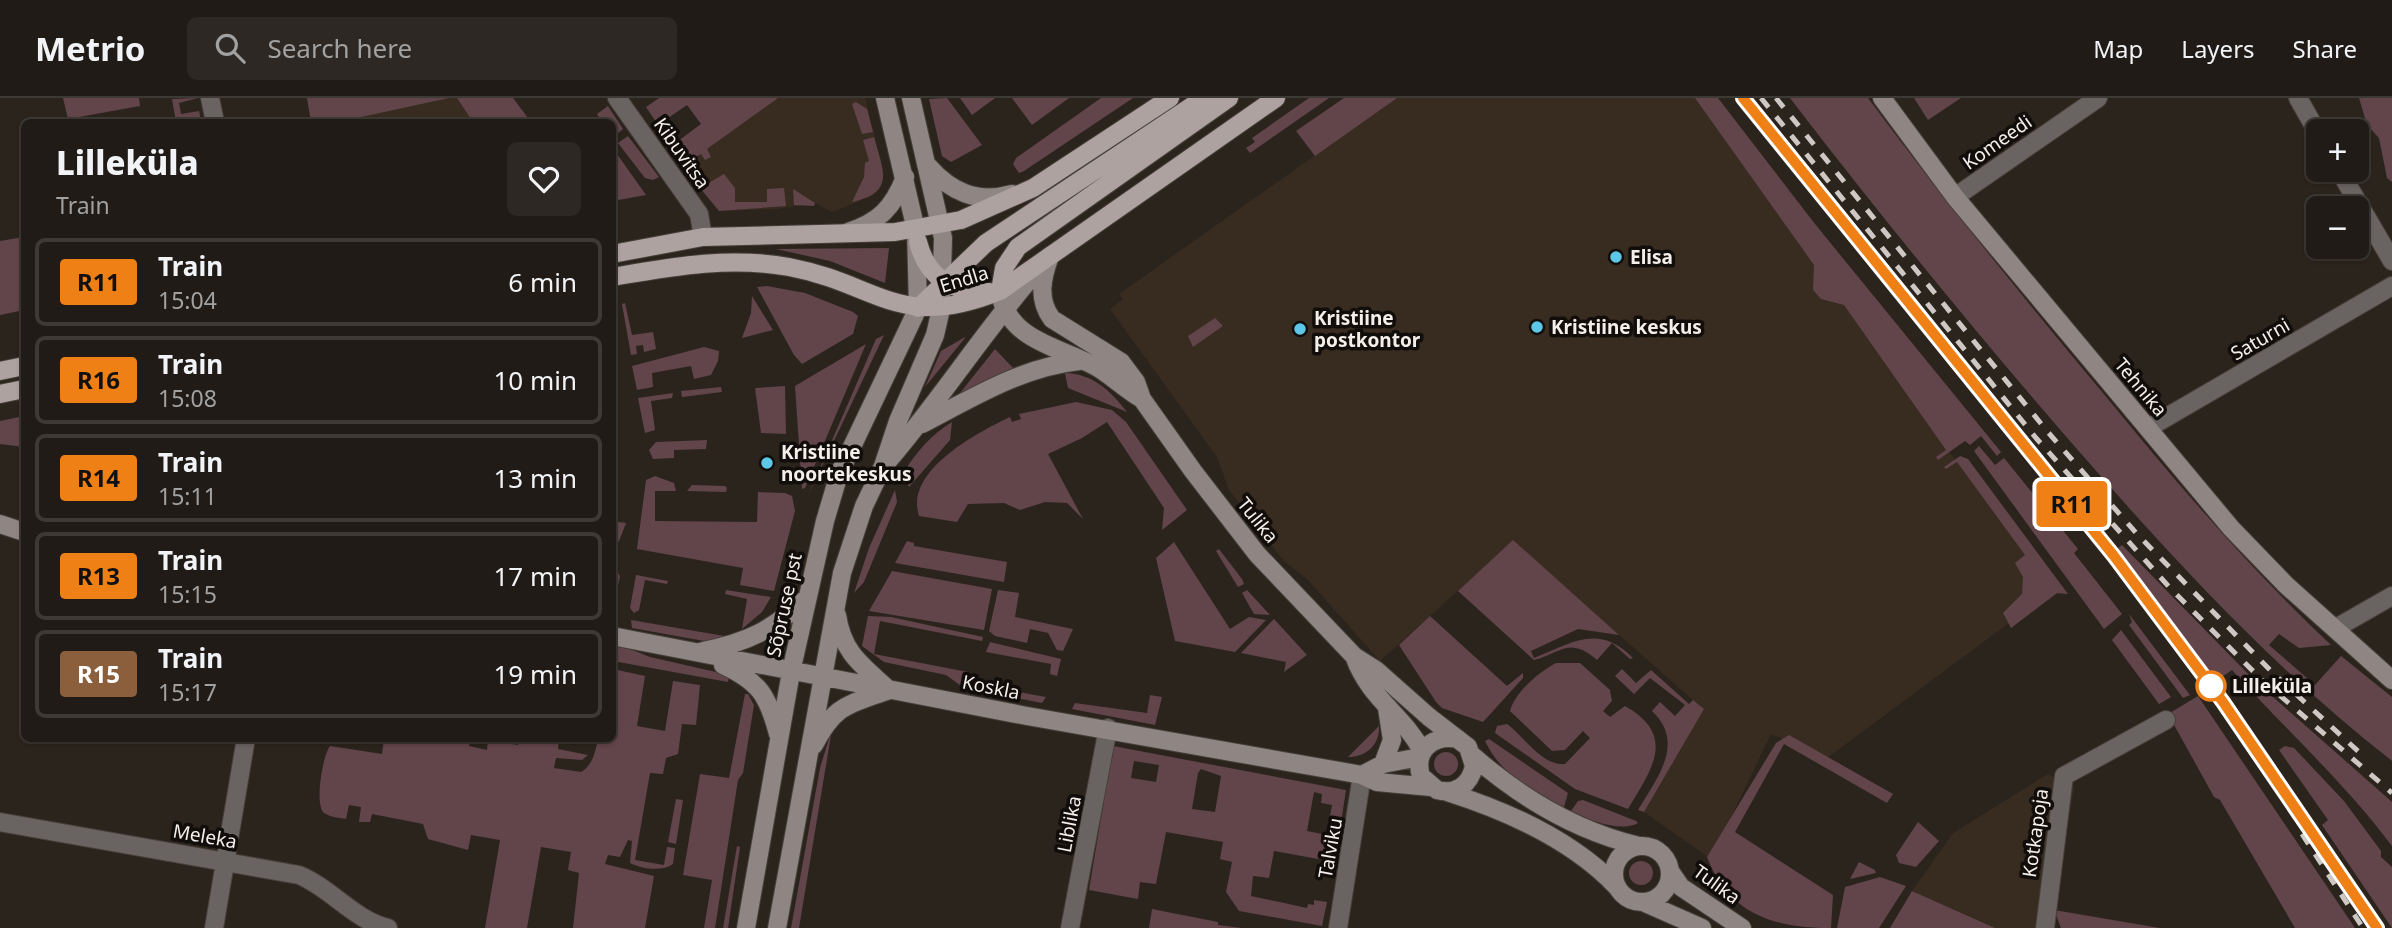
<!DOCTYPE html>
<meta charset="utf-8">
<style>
:root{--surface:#201b16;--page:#2d2823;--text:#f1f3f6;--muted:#a2a1a1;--line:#3d3935}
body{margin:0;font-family:"Noto Sans",sans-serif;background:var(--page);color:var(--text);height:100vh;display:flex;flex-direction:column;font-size:26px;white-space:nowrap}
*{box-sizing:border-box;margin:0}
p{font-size:23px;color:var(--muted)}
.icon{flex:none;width:38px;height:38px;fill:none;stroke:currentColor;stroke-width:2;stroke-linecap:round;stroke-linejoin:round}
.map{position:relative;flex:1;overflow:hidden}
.side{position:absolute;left:21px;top:21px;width:595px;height:623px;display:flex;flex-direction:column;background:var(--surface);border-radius:10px;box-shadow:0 2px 5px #0004,0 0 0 2px var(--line)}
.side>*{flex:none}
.badge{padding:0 14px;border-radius:5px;font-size:24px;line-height:46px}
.buttons{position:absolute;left:2306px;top:21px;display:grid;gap:14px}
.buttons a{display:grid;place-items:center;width:63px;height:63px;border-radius:10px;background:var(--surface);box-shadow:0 2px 5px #0004,0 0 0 2px var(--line);font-size:35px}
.map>.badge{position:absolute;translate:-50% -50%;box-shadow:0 0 0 4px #fff}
.round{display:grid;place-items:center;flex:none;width:74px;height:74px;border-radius:10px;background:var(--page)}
.headline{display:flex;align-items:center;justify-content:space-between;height:119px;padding:0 35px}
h1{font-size:33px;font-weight:800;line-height:52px}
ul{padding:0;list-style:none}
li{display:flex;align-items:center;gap:21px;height:88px;margin:0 14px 10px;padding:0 21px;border:4px solid var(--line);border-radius:10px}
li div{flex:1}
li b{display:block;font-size:26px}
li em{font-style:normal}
li .badge{min-width:77px;font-weight:700;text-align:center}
header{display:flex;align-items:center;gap:42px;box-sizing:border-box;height:98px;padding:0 35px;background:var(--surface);border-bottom:2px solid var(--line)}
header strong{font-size:33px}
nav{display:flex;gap:38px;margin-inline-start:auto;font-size:24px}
.search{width:490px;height:63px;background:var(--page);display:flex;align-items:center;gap:18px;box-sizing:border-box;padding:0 24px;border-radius:10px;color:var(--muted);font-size:26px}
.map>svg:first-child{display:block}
.built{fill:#382c21}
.green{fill:#62444b;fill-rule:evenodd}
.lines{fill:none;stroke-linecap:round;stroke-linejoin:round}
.street-casing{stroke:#47403a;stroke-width:20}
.secondary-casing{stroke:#47403a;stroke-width:20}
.primary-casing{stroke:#47403a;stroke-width:20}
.street{stroke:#696362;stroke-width:18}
.secondary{stroke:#8f8684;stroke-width:18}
.primary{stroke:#ada29f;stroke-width:18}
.rail{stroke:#cdc8c3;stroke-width:5;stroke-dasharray:12 12;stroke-linecap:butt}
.line-casing{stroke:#fff;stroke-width:16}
.line{stroke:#ef8016;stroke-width:10}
.poi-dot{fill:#5dc7e8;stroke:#110d0b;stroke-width:2.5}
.stop-dot{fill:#fff;stroke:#ef8016;stroke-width:3.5}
.labels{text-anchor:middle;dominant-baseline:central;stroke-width:7;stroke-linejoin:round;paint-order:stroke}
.street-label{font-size:19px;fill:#f4efeb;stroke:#110d0b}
.poi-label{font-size:19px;font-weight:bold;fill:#f4efeb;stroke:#110d0b;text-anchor:start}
.stop-label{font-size:19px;font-weight:bold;fill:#f4efeb;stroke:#110d0b;text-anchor:start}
</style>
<header>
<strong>Metrio</strong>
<div class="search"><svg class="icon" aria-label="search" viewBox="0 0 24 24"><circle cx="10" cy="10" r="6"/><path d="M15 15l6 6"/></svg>Search here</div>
<nav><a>Map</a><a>Layers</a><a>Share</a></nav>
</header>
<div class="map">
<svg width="2392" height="830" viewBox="0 0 2392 830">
<rect width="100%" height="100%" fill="#2b241d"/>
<path class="built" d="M307 0H457L473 24H311Z
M770 0H865L884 76 879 92 872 98 832 114 815 105 778 111 719 113 682 64Z
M1396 0H1697L1816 156 1931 330 2058 495 2011 530 2009 525 1827 660 1771 636 1711 761 1644 714 1703 611 1513 443 1380 563 1308 482 1283 462 1229 392 1217 359 1110 211 1123 201 1119 196Z
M2048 676 2074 690 2054 809 2041 830H1995L1912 793 1953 735Z"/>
<path class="green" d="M63 0H139L140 8 68 21Z
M198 0 179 5 181 16 199 13 201 22 176 24 172 1Z
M307 0H449L338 24H311Z
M457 0H513L531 24H473Z
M659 0H778L707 51 711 59 705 62 701 56 695 59 699 67 694 70 682 64 670 49 701 26 687 7 658 27 646 9Z
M947 0 982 47 951 64 942 58 929 1Z
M960 0H995L972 17Z
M1012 0H1069L1032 27Z
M1101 0H1133L1024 73 1019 75 1013 66 1016 60Z
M1309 0H1329L1250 55 1246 50 1255 44 1252 40Z
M1344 0H1397L1315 58 1296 33Z
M1695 0H1718L1815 126 2001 354 1997 358 1981 338 1970 347 1965 343 1938 362 1936 359 1946 352 1844 207 1821 201 1813 192 1814 167Z
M1790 0H1868C1943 101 2022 198 2103 295 2175 383 2248 469 2331 547L2299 550 2279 536 2269 547 2315 587 2341 558 2392 599V663C2274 571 2174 462 2076 350 1977 236 1882 120 1790 0Z
M1914 0H1961L1928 22Z
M2359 0H2392V84L2387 80 2379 40 2367 27Z
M856 4 867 11 873 34 862 36 852 6Z
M608 8 623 31 613 39 612 24H602L597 16Z
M628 38 659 79 653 82 645 80 618 45Z
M874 39C883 73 896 94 852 104L864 79 865 65 869 63 863 42Z
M612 49 646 97 613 103Z
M724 76 735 90V104H767V91L784 90 786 108 719 113 700 90Z
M793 91 815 105 814 108 794 107Z
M24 139V212L0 217V143Z
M889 150 885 185 830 163 776 151Z
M767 188 805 195 853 214 858 218 853 236 802 266 794 257 757 189Z
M752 198 773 232 742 240 751 215Z
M625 205 632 237 653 234 656 251 644 254 643 247 636 248 637 256 631 257 622 206Z
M1215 220 1223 228 1193 249 1188 238Z
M884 237 807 400 876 241Z
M965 239V240L925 289 941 253Z
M866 246 805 390 802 391 795 288Z
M704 249 719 253 718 263 711 277 694 281 691 268 652 275 653 289 637 292 632 268Z
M995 251 1014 271 963 297 960 295Z
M1065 275C1093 276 1110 292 1127 314L1068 290Z
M785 288 786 336 761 335 755 290Z
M721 289 722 294 682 299 681 293Z
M673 295 672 300 651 303 655 332 645 335 638 300Z
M1076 304 1112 312 1126 324 1187 412 1162 432 1164 410 1107 324 1082 340 1048 356 1083 421 1067 405 1045 404 1020 412 1004 405 968 406 957 424 919 418C904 372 979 334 1010 319L1012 324 1021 321 1019 316Z
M24 318V349L0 346V323Z
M952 324 950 342 909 389 904 374C917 353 931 337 952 324Z
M707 342 706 351 674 352V360L653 361 649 352 656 344Z
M1979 348 1995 367 2004 360 2078 451 2074 455 2122 516 2104 531 1974 353Z
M1960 358 1968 361 2068 496 2057 495 2011 530 2003 515 2022 496 2023 479 2015 465 2025 457 1957 364 1946 371 1944 369Z
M655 378 674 385 676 393H655V423L757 424 758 394 785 395 792 398 795 413 774 493 740 487 743 470 637 451 646 382Z
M692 387 725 388 727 390 726 394 687 393Z
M895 392 897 404 864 484 854 495 869 450Z
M612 423 626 425 619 443 613 449Z
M1513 442 1619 537 1578 531 1531 553 1534 560C1572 545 1598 525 1633 560L1630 561 1612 545 1597 562C1569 538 1562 555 1534 562L1458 493Z
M907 443 914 445V448L1007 464 1004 484 895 465Z
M1174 444 1230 531 1249 519 1266 522 1235 554 1175 543 1156 460Z
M2122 447 2255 583 2392 704V748C2344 684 2285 631 2232 572L2216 583 2118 450Z
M1219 451 1242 481 1244 486 1238 489 1216 453Z
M613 468 620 478 613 512 612 511Z
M892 473 992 491 984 532 869 513Z
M636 477 668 483 667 486 645 482 639 512 634 515 630 510Z
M726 492 771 499 762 514 742 531 747 501 725 496Z
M998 492 1019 495 1015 519 1073 531 1063 553 1057 552 1048 535 1030 531 1027 545 995 538 989 533Z
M1247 492 1270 517 1254 516 1242 495Z
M2129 516 2190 597 2183 600 2129 527 2132 524Z
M868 518 891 519 983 539 982 543 880 523 874 556 968 574 966 584 1046 599 1042 605 964 590 946 577 884 564 862 548Z
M1430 518 1507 588 1523 575V580L1483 624 1442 610 1436 604 1399 547Z
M1274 521 1307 557 1284 574 1286 564 1241 555Z
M631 522 730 539 704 543 632 530Z
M2121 532 2171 599 2159 606 2112 542Z
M990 544 1061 561 1057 578 1050 576 1051 566 986 554Z
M617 546 650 559 729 577 728 584 613 563Z
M1556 565H1580L1610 592 1612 603 1603 613 1610 619 1625 608C1678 638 1651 672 1628 711L1575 691 1495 635 1497 628 1507 626C1525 639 1541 668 1565 666L1590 640 1583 633 1565 652 1552 653 1510 613C1515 594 1540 573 1556 565Z
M613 571 645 578 637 628 665 633 673 583 700 587 696 627 682 626 678 656 666 660 663 676 650 675 635 762 664 767 667 749 675 750 673 766C662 774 642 771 630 765L632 743 628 742 620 759 608 757 605 766 654 778 645 830H573L579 775 568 772 571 754 541 749 527 830H485L500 742 471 737 468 752 428 741 423 726 372 716 370 724H359L361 709 349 707 346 721C340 720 330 719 324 715 314 706 323 657 330 648L382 656 384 641 461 644 462 641H470L469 648 487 652 488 642 518 647 520 641H559L558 651 588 657 582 662 556 660 554 670 581 674C593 667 595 654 598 641L612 640Z
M1622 571 1636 585 1651 572 1689 606 1693 602 1704 611 1644 714 1638 712C1657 680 1686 645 1652 613L1660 604 1675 618 1685 607 1650 580 1634 596 1615 578Z
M745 596H748L754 607 743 675 738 682 715 830H704L712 782 683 777 700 676 729 680Z
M1150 597 1162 599 1155 627 1072 611 1075 605 1147 615Z
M2198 598 2355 830H2295L2220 702 2214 699 2168 616Z
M1379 628C1380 647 1366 659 1348 659Z
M832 631 799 830H791L820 670Z
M1789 637 1893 696 1887 705 1784 646 1735 734 1833 797 1831 830C1775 830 1729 817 1707 759L1776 645Z
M1489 641 1568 695 1564 709C1532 693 1501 677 1485 643Z
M1113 648 1346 692 1335 764 1274 753 1269 780 1253 778 1251 798 1307 810 1308 806 1314 807V802L1327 804 1322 828 1239 813 1226 794 1232 764 1220 761 1223 744 1166 734 1156 786 1140 784 1138 801 1089 792ZM1134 663 1159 667 1156 684 1131 680ZM1201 671 1221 678 1215 714 1192 711 1198 675ZM1314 694 1322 696 1321 705 1332 707 1327 737 1307 733Z
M2285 648 2294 650 2344 703 2381 753V759L2392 769V830L2322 727 2328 722 2279 652Z
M1434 666a12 12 0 1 1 24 0a12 12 0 1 1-24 0Z
M676 701 683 702 676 746 668 744Z
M1583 702 1636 723 1638 725C1619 735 1590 722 1571 713L1578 703Z
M1918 724 1939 743 1916 769 1899 765 1896 757Z
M737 748 740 749 728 830H723Z
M1629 775a12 12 0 1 1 24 0a12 12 0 1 1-24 0Z
M1859 764 1875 772 1876 775 1850 781Z
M1880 779 1906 788 1879 830H1837L1845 789Z
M1912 793 1995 830H1890Z
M1152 811 1218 824V827L1242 830H1149Z
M2054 812 2066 814 2160 830H2061Z"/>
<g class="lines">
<g class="street-casing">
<path id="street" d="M210 0 215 24
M617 0 699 116 703 139
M2298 0 2319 37
M2339 72 2392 163
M1955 99 2098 0
M2148 330 2392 188
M2336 530 2392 498
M0 724 299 777C331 790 354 822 388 830
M214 830 246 640
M1070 830 1108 630
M1338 830 1362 677
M2045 830 2064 678 2166 622"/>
</g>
<g class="secondary-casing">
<path id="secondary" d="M1882 0 1955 99 2231 430 2286 487 2392 582
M928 68C951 94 977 106 1012 96
M848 134C879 124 893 110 905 79
M1050 158C1042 180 1037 201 1052 221L1121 264 1136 284 1142 301 1193 373 1257 456 1354 558 1376 572 1429 619 1468 649 1474 668C1470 687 1456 697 1437 692L1421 678C1413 652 1434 636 1458 641
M1001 200C1014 247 1068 250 1103 273 1116 282 1128 293 1142 301
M922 326C972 300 1022 269 1079 263
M888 363C942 300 986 230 1041 168
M0 426 24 434
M837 517C843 556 862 567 889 592
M612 538 1027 618 1362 677 1377 684 1431 689
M703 553C749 544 772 532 807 500
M1354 558C1370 602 1402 615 1422 653
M723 567C760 584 768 598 778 636
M814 647C835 606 848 607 889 592
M1473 658C1520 699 1577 733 1639 748
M1383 666 1392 642 1387 610
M1362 677 1383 666 1420 659
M1447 694C1507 713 1572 742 1616 788
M1614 776a28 28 0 1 1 56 0a28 28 0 1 1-56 0Z
M1670 773 1681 789 1742 830
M1643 804 1702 830
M746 830 791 574 825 423 839 376 918 210 916 132 885 0
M777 830 842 475 864 408 883 368 898 323 935 237 941 211 943 140 911 0"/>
</g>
<g class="primary-casing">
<path id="primary" d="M918 144C927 180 953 195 989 194
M612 156 703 139 895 134 961 122 1033 90 1170 0
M612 179C671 169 729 158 789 169 879 186 899 234 1000 193L1276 0
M1000 193 1004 170 1018 149 1229 0
M918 210 986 145 1204 0
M0 273 24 268
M0 296 24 291"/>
</g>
<use href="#street" class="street"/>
<use href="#secondary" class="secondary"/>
<use href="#primary" class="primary"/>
<path class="rail" d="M1743 0 2114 458 2223 604 2377 830
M1761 0 2036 340 2170 490 2261 581 2392 695
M1776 0 2047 333 2137 436 2273 575 2360 655
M2302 736 2363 830"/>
</g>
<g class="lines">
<g class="line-casing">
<path id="line" d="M1743 0 2114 458 2223 604 2377 830"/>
</g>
<use href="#line" class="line"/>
</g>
<g class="poi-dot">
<circle cx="1616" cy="159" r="7"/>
<circle cx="1537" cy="229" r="7"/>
<circle cx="1300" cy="231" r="7"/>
<circle cx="767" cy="365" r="7"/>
</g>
<circle class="stop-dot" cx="2211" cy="588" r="14"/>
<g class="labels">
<g class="street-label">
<text transform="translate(1997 44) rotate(-35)">Komeedi</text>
<text transform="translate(682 55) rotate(55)">Kibuvitsa</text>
<text transform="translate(964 181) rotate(-17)">Endla</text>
<text transform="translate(2260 241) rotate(-30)">Saturni</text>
<text transform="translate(2141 289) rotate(50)">Tehnika</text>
<text transform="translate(1258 422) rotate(51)">Tulika</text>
<text transform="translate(784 507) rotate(-78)">Sõpruse pst</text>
<text transform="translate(991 589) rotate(11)">Koskla</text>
<text transform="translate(1069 726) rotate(-79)">Liblika</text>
<text transform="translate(2035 735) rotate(-82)">Kotkapoja</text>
<text transform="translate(205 738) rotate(10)">Meleka</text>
<text transform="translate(1330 750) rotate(-80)">Talviku</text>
<text transform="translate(1717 786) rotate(36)">Tulika</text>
</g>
<g class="poi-label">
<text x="1630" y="159">Elisa</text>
<text x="1314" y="220">Kristiine<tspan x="1314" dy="22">postkontor</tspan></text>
<text x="1551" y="229">Kristiine keskus</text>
<text x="781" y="354">Kristiine<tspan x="781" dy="22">noortekeskus</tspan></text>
</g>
<g class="stop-label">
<text x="2232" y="588">Lilleküla</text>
</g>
</g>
</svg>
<div class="buttons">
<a>+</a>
<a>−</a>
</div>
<b class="badge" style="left:2072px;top:406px;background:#ef8016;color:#111">R11</b>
<section class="side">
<div class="headline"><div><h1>Lilleküla</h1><p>Train</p></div><a class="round"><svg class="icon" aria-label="heart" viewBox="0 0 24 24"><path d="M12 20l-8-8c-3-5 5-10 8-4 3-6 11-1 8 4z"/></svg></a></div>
<ul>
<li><span class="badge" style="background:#ef8016;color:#111">R11</span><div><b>Train</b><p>15:04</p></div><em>6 min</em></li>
<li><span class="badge" style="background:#ef8016;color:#111">R16</span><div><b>Train</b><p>15:08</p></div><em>10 min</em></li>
<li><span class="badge" style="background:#ef8016;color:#111">R14</span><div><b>Train</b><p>15:11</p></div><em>13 min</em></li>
<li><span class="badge" style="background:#ef8016;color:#111">R13</span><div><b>Train</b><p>15:15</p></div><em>17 min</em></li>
<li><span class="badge" style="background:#8b5e3c;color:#fff">R15</span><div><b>Train</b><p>15:17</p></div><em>19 min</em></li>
</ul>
</section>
</div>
